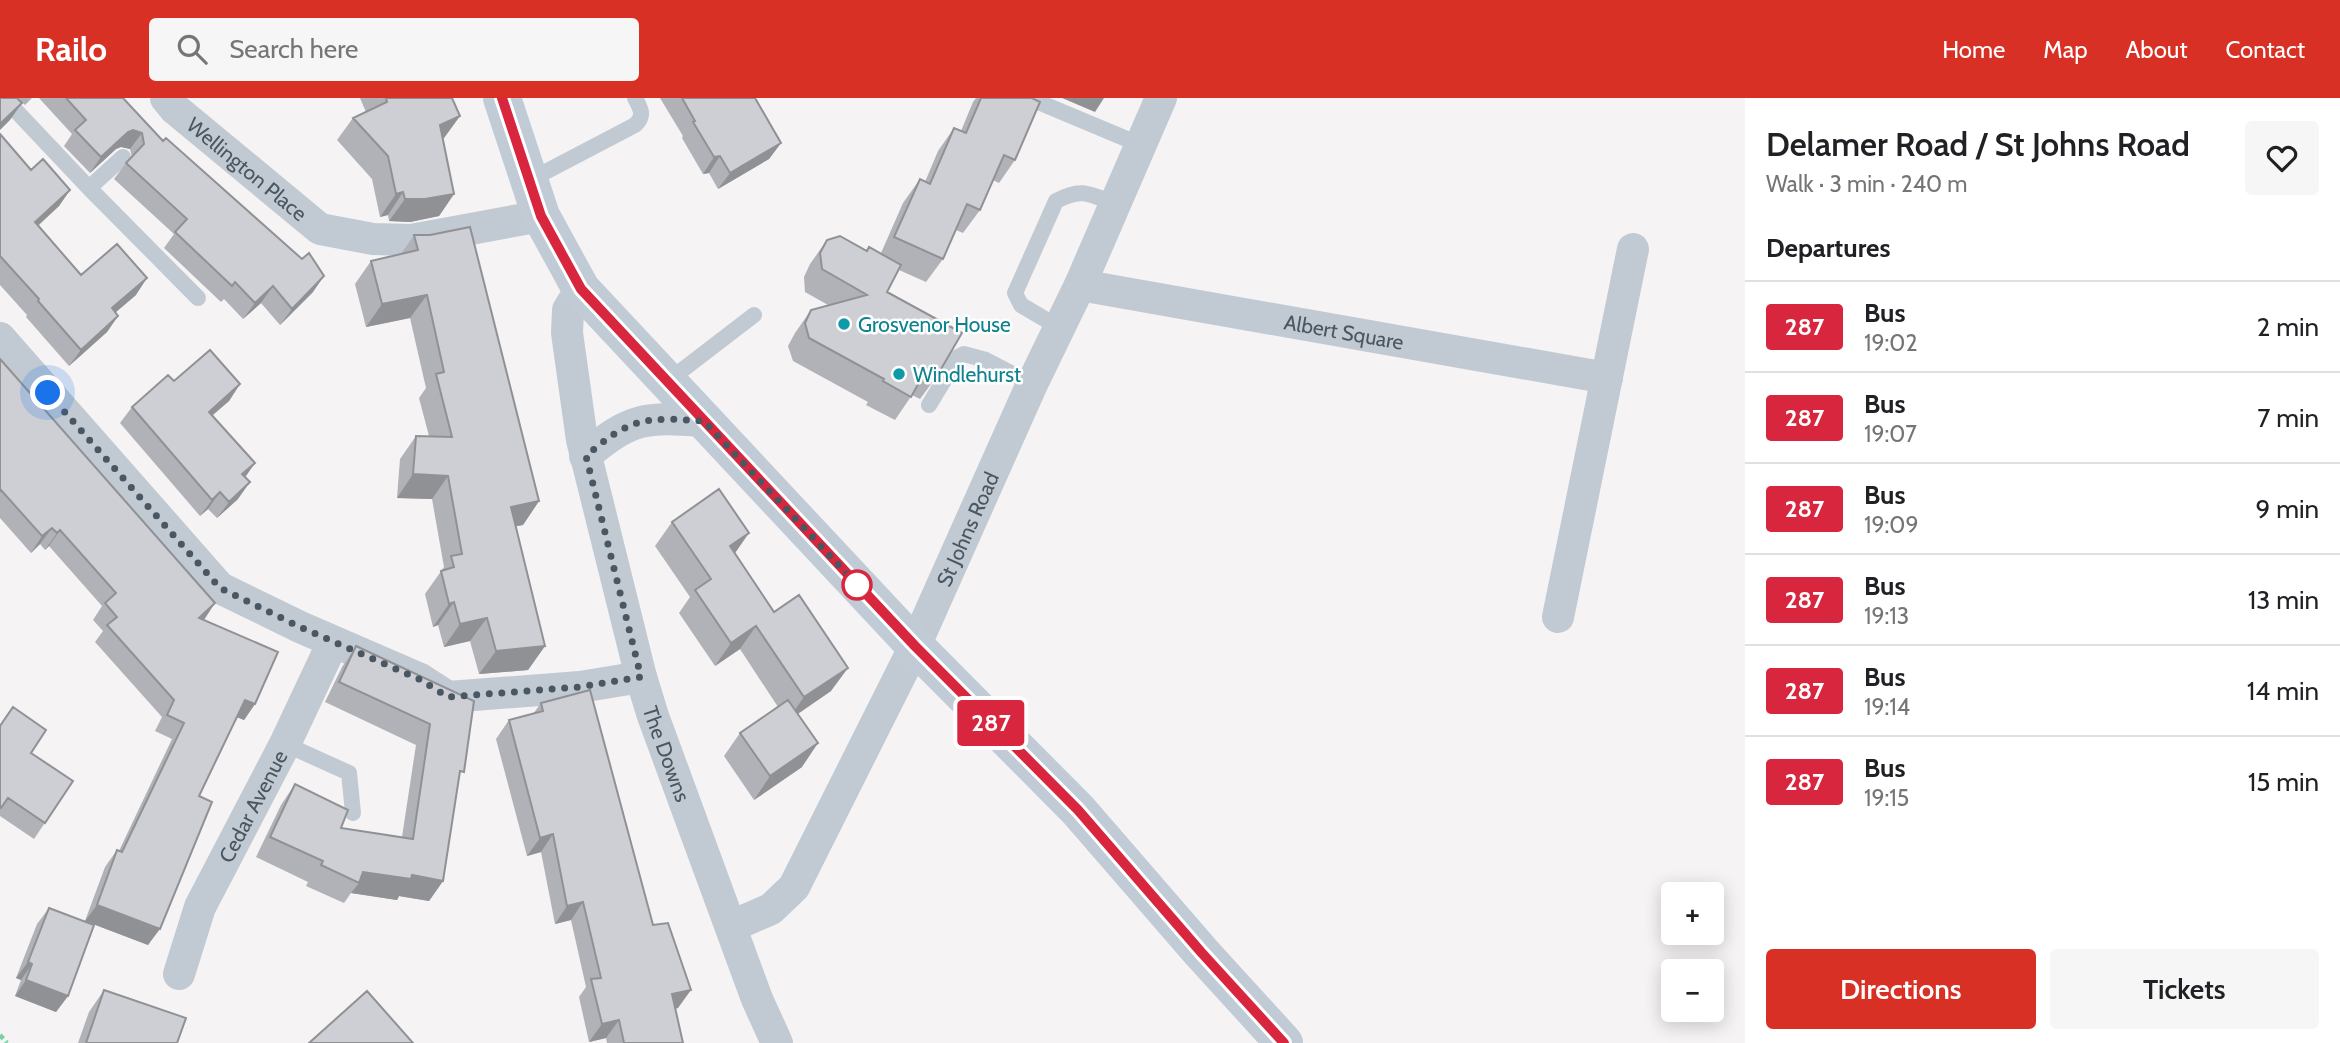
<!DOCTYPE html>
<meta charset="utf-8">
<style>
:root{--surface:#fff;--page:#f6f6f6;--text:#202124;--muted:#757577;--line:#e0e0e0;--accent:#d93025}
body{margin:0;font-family:Cabin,sans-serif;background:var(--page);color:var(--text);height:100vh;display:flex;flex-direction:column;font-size:26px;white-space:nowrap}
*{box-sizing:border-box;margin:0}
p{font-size:23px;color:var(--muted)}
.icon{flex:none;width:38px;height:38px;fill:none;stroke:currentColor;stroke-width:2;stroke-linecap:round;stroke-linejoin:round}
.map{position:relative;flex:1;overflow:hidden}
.details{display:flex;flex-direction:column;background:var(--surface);width:595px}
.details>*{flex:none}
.badge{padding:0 14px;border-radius:5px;font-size:24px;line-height:46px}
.fabs{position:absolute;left:1661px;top:784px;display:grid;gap:14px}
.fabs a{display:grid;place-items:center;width:63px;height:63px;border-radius:7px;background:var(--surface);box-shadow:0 4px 18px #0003;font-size:35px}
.you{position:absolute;width:35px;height:35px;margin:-18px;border:5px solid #fff;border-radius:50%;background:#1a73e8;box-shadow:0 0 0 10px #1a73e833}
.map>.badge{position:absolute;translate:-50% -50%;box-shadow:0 0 0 4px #fff}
h2{padding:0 21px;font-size:26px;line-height:63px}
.round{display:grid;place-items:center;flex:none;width:74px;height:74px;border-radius:7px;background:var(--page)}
.overview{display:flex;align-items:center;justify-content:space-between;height:119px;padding:0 21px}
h1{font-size:33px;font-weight:600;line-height:52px}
.button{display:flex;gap:14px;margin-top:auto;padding:14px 21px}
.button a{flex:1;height:80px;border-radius:7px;background:var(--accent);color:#fff;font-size:28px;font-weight:600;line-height:80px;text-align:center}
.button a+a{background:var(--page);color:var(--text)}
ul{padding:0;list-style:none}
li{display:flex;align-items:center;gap:21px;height:91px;padding:0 21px;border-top:2px solid var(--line)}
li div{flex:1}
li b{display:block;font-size:26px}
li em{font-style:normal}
li .badge{min-width:77px;font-weight:700;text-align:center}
header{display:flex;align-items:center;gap:42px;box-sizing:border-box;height:98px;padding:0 35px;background:var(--accent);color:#fff}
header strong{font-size:33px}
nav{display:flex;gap:38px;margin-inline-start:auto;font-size:24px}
.search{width:490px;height:63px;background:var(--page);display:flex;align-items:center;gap:18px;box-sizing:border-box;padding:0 24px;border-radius:7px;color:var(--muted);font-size:26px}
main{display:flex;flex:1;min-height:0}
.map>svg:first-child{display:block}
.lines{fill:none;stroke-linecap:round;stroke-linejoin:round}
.path{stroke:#7ad0a6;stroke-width:4.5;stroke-dasharray:5 3.5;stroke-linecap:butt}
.lane{stroke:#c1cad2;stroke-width:16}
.street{stroke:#c1cad2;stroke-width:32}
.secondary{stroke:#c1cbd6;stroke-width:38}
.wall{fill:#b0b2b7}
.shaded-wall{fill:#909195}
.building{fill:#cdcfd5;stroke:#909195;stroke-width:2}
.line-casing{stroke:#fff;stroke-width:16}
.line{stroke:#d7263d;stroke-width:10}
.walk{stroke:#4a5661;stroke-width:7;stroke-dasharray:0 12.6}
.culture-dot{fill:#0f9aa8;stroke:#fff;stroke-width:2.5}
.stop-dot{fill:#fff;stroke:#d7263d;stroke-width:3.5}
.labels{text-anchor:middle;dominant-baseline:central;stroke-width:5;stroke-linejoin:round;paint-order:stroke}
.street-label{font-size:21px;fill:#4a5661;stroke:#fff}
.culture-label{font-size:21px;fill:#0d838f;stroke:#fff;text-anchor:start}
</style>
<header>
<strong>Railo</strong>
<div class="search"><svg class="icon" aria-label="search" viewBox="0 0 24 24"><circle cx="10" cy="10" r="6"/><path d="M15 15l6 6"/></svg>Search here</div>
<nav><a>Home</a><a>Map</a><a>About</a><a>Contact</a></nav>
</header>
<main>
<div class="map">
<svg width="1745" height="945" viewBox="0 0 1745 945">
<rect width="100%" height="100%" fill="#f5f3f3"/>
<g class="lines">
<path class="path" d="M0 937 7 945"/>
<path class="lane" d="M4 0 89 90 198 200
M1029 0 1141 47
M530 82 635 27C645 18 641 11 635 0
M89 90 123 59
M1060 230 1021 207 1015 195 1056 103C1082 89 1090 96 1115 106
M668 283 754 217
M929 307 958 259 964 256 986 262 1032 286
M285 646 349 675 353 715"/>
<g class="street">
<path id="s1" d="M166 0 175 11 320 131 373 141 411 142 541 118"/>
<path id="s2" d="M1080 187 1607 280"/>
<path id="s3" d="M581 191 568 212 567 235 582 342 641 579 653 618 757 901 777 945"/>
<path d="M0 240 220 490 300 529 420 581 448 599 580 589 641 579"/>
<path d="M585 358C632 319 644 319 704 323"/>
<path d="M1558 519 1633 151"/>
<path id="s4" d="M732 828 771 811 794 789 915 548 1032 286 1080 187 1161 0"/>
<path id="s5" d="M179 876 200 809 285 646 333 544"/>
</g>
<path class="secondary" d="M502 0 541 118 581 191 915 548 1078 712 1201 854 1284 945"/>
</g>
<path class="wall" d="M18 0H32L25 7Z
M39 0H123L163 43 313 194 280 227 261 205 243 221 224 201 221 204 164 150 174 136 114 81 126 65 132 59 130 51 121 49 116 51 90 75 64 48 72 36Z
M360 0H452L460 18 443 41 454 96 439 118 410 124 389 123 388 117 380 119 372 81 337 42 353 20 366 14Z
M660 0H755L781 45 769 61 718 91 709 75 703 76 682 40 683 38Z
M976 0H1032L1015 62 999 85 993 82 980 112 963 135 956 132 943 161 926 184 899 172 887 194 937 278 920 301 912 297 895 322 866 307 868 304 793 263 788 248 795 235 811 212 828 207 805 194 804 179 810 166 827 142 881 155 903 105 920 81 925 84 938 53 954 30 961 33 973 4Z
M0 36 31 72 70 92 59 108 38 128 81 177 136 197 115 214 118 218 107 234 69 268 26 219 27 217 0 187Z
M414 137 539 403 523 427 516 428 545 548 528 572 479 576 470 543 444 549 438 527 433 529 425 496 444 469 432 401 397 400 400 361 416 338H429L419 300 426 290 410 220 366 229 355 186 371 163 401 156Z
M0 261 203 522 255 606 244 622 237 619 199 698 148 847 85 823 105 769 117 752 119 753 172 641 155 633 162 619 95 544 103 533 93 522 102 508 49 448 45 452 40 446 31 455 0 420Z
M174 283 240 286 229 303 212 318 245 379 238 401 217 420 208 411 200 418 120 325 132 309Z
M672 424 735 456 774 514 831 593 798 616 802 669 754 702 724 658 740 635 778 609 740 551 715 568 679 515 690 499 655 448Z
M356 548 474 603 459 680 443 783 429 803 399 798 397 802 351 795 344 805 306 788 308 784 256 759 281 707 295 686 341 730 402 739 416 647 325 604 342 569Z
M541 605 653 827 678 910 675 911 683 945H607L606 940 589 944 579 899 586 889 571 822 555 826 541 754 527 758 496 641 509 622 533 616Z
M0 627 31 655 73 683 34 741 0 718Z
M49 810 68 898 56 914 15 898 21 882 16 880 37 826Z
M104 892 177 945H78L89 914Z"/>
<path class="shaded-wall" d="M1062 0H1104L1095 14Z
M22 5 10 22 0 32V26Z
M460 18 444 40 424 50 440 27Z
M133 32 142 35 130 51 121 49 116 51 90 75 101 59 128 34Z
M781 45 769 61 718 91 730 75Z
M720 58 709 75 703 76 714 59Z
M70 92 59 108 23 141 35 124Z
M403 94 388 117 380 119 396 96Z
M454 96 439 118 410 124 389 123 405 101Z
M324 178 313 194 280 227 292 211Z
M147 180 136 197 101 227 112 210Z
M273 188 261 205 243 221 255 205Z
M427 197 410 220 366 229 382 206Z
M118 218 107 234 69 268 81 252Z
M240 286 229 303 197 330 209 314Z
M255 365 244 381 242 376Z
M413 376 448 378 432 401 397 400Z
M250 384 238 401 217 420 229 404Z
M220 394 208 411 200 418 212 402Z
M539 403 523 427 495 432 511 409Z
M52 430 40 446 31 455 42 438Z
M60 432 49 448 45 452 57 435Z
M749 435 733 458 730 448Z
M454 504 438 527 433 529 449 506Z
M215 505 204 522 187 537 199 520Z
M487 520 470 543 444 549 460 526Z
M756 528 740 551 715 568 731 545Z
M545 548 528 572 479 576 496 553Z
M848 570 831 593 787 623 804 599Z
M245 602 255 606 244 622 234 618Z
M818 645 802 669 754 702 770 678Z
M553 736 541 754 527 758 540 740Z
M363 774 412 777 443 783 429 803 399 798 397 802 351 795 359 785Z
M583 804 571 822 555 826 567 808Z
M97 807 160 831 148 847 85 823Z
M28 864 32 866 21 882 16 880Z
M26 882 68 898 56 914 15 898Z
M691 892 678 910 659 914 672 896Z
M619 922 606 940 589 944 602 926Z"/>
<path class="building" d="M0 0H17L22 5 0 26Z
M66 0H123L163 43 166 40 302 161 309 155 324 178 292 211 273 188 255 205 235 184 232 188 175 134 187 121 126 65 144 46 142 35 133 32 128 34 101 59 75 32 86 22Z
M386 0H452L460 18 440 27 454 96 425 101H405L403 94 396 96 388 58 353 20 387 4Z
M682 0H755L781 45 730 75 720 58 714 59 693 24 695 23Z
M981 0H1032L1040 4 1015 62 1004 57 980 112 967 106 943 161 894 139 920 81 930 86 954 30 966 35Z
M0 36 31 72 43 61 70 92 35 124 81 177 117 146 147 180 112 210 118 218 81 252 38 203 39 201 0 158Z
M470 129 539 403 511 409 545 548 496 553 487 520 460 526 454 504 449 506 441 473 454 469 451 458 462 456 448 378 413 376 416 338 452 339 436 276 444 274 427 197 382 206 371 163 418 152 414 137H430Z
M840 138 867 153 869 149 901 167 887 194 962 235 937 278 926 272 911 299 883 283 884 281 809 240 805 225 811 212 867 197 822 171 820 155 827 142Z
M210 252 240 286 209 314 255 365 242 376 250 384 229 404 220 394 212 402 132 309 168 277 174 283Z
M0 261 215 505 199 520 278 554 255 606 245 602 199 698 212 704 160 831 97 807 117 752 122 754 184 625 167 617 174 602 107 527 117 519 105 505 116 495 60 432 57 435 52 430 42 438 1 392 0 393Z
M719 391 749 435 730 448 774 514 799 497 848 570 804 599 756 528 731 545 695 492 711 481 672 424Z
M356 548 474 603 464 674 460 673 443 783 412 777 411 781 363 774 359 785 321 767 323 763 270 739 295 686 348 712 341 730 413 741 430 626 339 584Z
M590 592 653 827 668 825 691 892 672 896 683 945H624L619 922 602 926 591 881 601 880 583 804 567 808 553 736 540 740 509 622 543 613 541 605Z
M788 602 818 645 770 678 740 635Z
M13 609 46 632 31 655 73 683 45 725 8 700 1 710 0 709V628Z
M49 810 94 827 68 898 26 882 32 866 28 864Z
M104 892 186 920 177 945H86Z
M367 893 413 945H309Z"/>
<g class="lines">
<g class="line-casing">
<path id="line" d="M502 0 541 118 581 191 915 548 1078 712 1201 854 1284 945"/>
</g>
<use href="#line" class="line"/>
<path class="walk" d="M48 295 220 490 300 529 419 581 448 599 579 589 641 579 586 358C631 319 645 319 704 323L862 492 857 487"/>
</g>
<g class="culture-dot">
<circle cx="844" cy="226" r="7"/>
<circle cx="899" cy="276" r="7"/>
</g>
<circle class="stop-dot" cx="857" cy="487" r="14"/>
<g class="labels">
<g class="street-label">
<text stroke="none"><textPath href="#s1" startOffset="108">Wellington Place</textPath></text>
<text stroke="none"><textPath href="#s2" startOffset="268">Albert Square</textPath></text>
<text stroke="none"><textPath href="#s4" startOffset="472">St Johns Road</textPath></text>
<text stroke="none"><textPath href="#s3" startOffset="481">The Downs</textPath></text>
<text stroke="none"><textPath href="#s5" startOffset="184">Cedar Avenue</textPath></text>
</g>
<g class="culture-label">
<text x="858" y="226">Grosvenor House</text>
<text x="913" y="276">Windlehurst</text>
</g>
</g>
</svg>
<div class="fabs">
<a>+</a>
<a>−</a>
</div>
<div class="you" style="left:48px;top:295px"></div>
<b class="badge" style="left:991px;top:625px;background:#d7263d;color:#fff">287</b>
</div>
<section class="details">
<div class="overview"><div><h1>Delamer Road / St Johns Road</h1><p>Walk · 3 min · 240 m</p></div><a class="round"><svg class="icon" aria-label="heart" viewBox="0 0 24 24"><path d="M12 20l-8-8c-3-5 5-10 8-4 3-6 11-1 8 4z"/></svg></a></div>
<h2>Departures</h2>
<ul>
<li><span class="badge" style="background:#d7263d;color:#fff">287</span><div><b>Bus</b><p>19:02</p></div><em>2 min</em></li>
<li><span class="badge" style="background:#d7263d;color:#fff">287</span><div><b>Bus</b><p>19:07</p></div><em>7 min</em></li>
<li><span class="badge" style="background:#d7263d;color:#fff">287</span><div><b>Bus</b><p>19:09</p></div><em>9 min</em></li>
<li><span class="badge" style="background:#d7263d;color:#fff">287</span><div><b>Bus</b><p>19:13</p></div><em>13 min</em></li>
<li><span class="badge" style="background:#d7263d;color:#fff">287</span><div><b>Bus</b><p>19:14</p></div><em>14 min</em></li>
<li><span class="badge" style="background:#d7263d;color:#fff">287</span><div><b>Bus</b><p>19:15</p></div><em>15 min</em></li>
</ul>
<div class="button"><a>Directions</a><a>Tickets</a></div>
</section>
</main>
